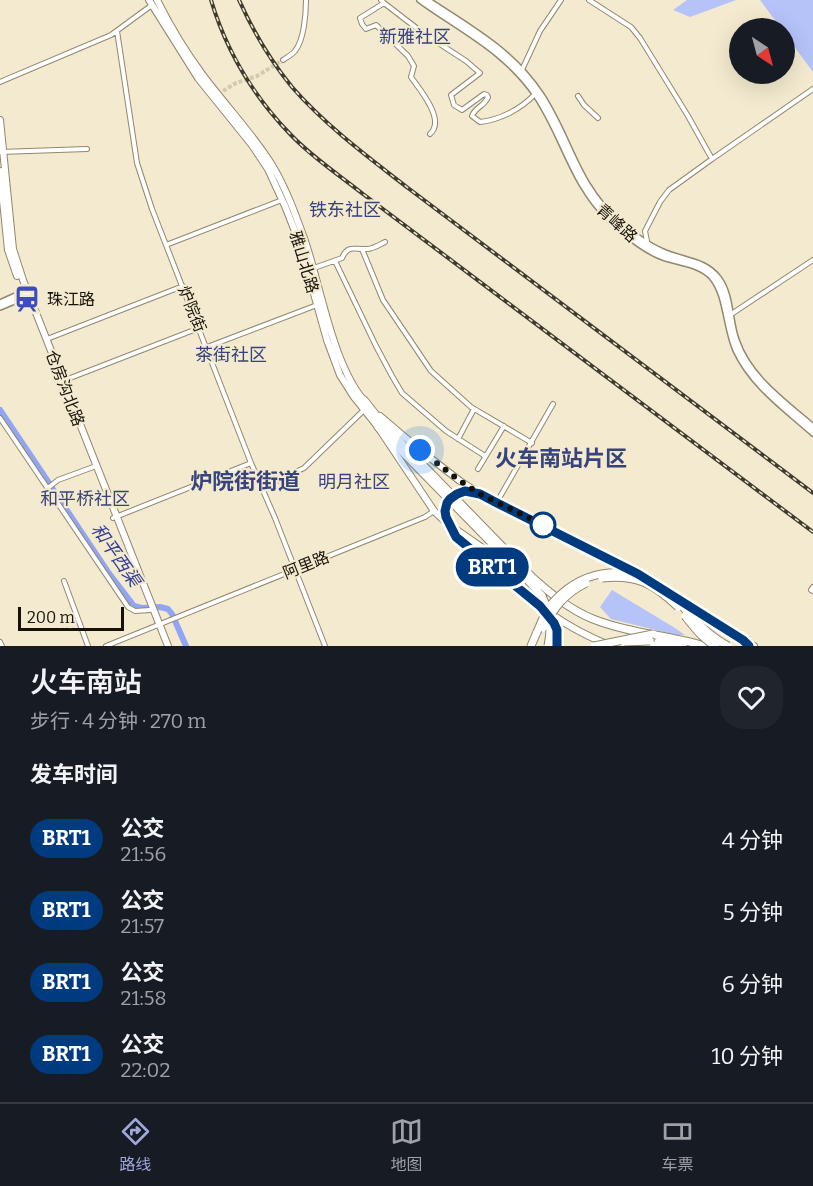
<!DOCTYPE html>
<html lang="zh">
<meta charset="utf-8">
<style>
:root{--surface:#171b24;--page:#20242c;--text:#f1f3f6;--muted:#9ea1a6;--line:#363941;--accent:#a0a7dd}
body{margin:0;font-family:Bitter,"Noto Sans SC",serif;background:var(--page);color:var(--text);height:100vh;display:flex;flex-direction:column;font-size:22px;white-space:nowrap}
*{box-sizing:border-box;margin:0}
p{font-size:20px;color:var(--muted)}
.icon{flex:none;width:33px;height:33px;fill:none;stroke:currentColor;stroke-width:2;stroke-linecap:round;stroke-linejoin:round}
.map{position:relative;height:646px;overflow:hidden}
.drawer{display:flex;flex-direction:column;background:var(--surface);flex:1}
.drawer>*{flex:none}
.badge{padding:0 12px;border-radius:20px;font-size:21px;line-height:39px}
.needle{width:39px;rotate:144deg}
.fabs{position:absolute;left:729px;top:18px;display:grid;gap:12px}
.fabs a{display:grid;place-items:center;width:66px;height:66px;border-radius:50%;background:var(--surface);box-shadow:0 6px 24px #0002;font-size:30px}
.scale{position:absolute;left:18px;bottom:15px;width:106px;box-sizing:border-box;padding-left:6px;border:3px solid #161209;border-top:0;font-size:16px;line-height:21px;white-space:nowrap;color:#161209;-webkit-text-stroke:4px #f3eacf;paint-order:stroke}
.you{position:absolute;width:30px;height:30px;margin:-15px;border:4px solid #fff;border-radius:50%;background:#1a73e8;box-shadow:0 0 0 9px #1a73e833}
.map>.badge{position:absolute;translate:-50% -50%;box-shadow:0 0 0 3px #fff}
h2{padding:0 30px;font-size:22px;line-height:54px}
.round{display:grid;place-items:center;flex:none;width:63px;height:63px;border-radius:24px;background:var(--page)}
.overview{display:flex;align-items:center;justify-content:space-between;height:102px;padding:0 30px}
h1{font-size:28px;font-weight:600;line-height:45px}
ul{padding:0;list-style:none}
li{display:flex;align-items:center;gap:18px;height:72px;padding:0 30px}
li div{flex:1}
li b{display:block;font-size:22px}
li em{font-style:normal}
li .badge{min-width:66px;font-weight:700;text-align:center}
.menu{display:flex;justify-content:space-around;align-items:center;height:84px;border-top:2px solid var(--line);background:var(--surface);font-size:16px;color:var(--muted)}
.menu a{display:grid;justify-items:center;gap:3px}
.menu .active{color:var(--accent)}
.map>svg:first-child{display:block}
.green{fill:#b5c3f8}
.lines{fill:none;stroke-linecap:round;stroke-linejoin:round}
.river{stroke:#92a5f3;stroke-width:6}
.street-tunnel{stroke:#d2cab1;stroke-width:4;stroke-dasharray:4 2;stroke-linecap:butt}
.street-casing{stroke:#91886f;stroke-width:6}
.secondary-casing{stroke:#91886f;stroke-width:8}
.primary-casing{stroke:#91886f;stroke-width:8}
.highway-casing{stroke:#91886f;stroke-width:9}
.street{stroke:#fff;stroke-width:4}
.secondary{stroke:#fff;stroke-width:5}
.primary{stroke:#fff;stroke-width:6}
.highway{stroke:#fff;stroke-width:7}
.rail-casing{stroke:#403b2f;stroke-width:4}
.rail{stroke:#f3eacf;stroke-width:1.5;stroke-dasharray:4.5;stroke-linecap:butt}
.primary-bridge-casing{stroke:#91886f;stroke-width:8;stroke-linecap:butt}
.highway-bridge-casing{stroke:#91886f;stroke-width:9;stroke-linecap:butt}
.primary-bridge{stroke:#fff;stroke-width:6}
.highway-bridge{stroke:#fff;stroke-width:7}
.line-casing{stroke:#fff;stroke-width:14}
.line{stroke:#003b80;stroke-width:9}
.walk{stroke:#161209;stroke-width:6;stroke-dasharray:0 10.8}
.stop-dot{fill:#fff;stroke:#003b80;stroke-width:3}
.labels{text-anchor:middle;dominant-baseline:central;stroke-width:4.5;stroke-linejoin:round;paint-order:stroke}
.street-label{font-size:16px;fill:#161209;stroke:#f3eacf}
.poi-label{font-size:16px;fill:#161209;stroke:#f3eacf;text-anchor:start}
.neighbourhood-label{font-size:18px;fill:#37437e;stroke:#f3eacf}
.water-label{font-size:18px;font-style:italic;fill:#333e97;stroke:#f3eacf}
.district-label{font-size:22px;font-weight:bold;fill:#37437e;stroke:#f3eacf}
</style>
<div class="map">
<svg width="813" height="646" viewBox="0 0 813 646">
<rect width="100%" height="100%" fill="#f3eacf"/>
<path class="green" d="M687 0H736L690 17 673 10Z
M760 0H813V72L785 34 784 28H781Z
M612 590 675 628 685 635H676L611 619 600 607Z"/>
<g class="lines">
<path class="river" d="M0 410 49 483
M52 488 108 572 134 606 142 608 160 607 168 609 172 614 186 646"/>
<path class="street-tunnel" d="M223 91 236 83 257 76 283 60"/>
<g class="street-casing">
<path id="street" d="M381 0 384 3 360 18 362 24 366 29 376 25 408 56 414 66 411 77C420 90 446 120 430 134
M589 0 631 27 640 38 688 116 712 159 669 190 660 202 645 231 647 241 645 244
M384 3 423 33 466 61 480 73 451 95 454 105 462 110 484 94 487 95 488 97C485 106 475 107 472 116L480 122C500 120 521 109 535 94
M117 31 137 163 152 209 251 463 275 518 325 646
M283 60C287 57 292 55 295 51 304 40 306 14 306 0
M521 72 540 31 561 0
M0 82 111 35 152 5
M578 96 584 105 598 118
M0 152 87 149
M712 159 813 89
M166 245 282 200
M362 249 383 300 431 371 471 407 532 443
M335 261 376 346 392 376 402 393 446 431 485 456
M314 268 342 258C348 244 355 250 367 249 373 249 379 245 385 242
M730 315 813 260
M47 339 183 286
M207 347 317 305
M60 382 199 328
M0 418 128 607 135 611 150 610
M458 439 474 409
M478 469 504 426
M48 488 58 480 96 466
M262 488 304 468 364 410
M497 502 553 404
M113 518 251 463
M64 581 88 646
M813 587 811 590 813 591
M0 642 2 646
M106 646 425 517 434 511"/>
</g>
<g class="secondary-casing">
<path id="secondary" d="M420 0C463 31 505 50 536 95 564 136 572 184 610 220 624 233 640 247 658 255 675 263 698 262 712 277 727 294 726 328 736 350 752 385 785 408 813 433
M427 0C471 29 511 50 541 95 570 139 576 185 618 222 632 234 646 245 663 252 683 261 705 260 719 279 731 296 729 321 736 340 749 378 784 402 813 427
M0 303 27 291
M0 307 29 295"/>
</g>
<g class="primary-casing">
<path id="primary" d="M149 0 198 78 252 145 268 169 285 206 300 244 327 340 340 375 354 397 378 427 434 511 450 526
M157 0C170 26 185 51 202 74 225 105 252 133 272 165 286 188 296 216 305 241 321 288 333 367 366 403
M0 120 13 249 23 280 168 646
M0 171 8 250 17 276
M380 416 420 450 460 481 480 494
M465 491 480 494 637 574
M445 511 446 517 456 537 540 606 554 623 557 630V646
M679 600 754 646
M550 613C569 627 589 637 611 646"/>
</g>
<g class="highway-casing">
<path id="highway" d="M364 400 383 424 532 577C550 593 570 610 593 619 628 633 668 635 705 646
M378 427 523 575 542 596
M450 526 515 571
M658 642 683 645
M641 644 663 646
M531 646 537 632"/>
</g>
<use href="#street" class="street"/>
<use href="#secondary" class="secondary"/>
<use href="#primary" class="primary"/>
<use href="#highway" class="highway"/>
<g class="rail-casing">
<path id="rail" d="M211 0C226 50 254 97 291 135 312 157 339 175 363 194L813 532
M239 0C253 31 270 60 292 87 325 125 368 157 408 188L813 493"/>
</g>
<use href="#rail" class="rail"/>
<g class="primary-bridge-casing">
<path id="primary-bridge" d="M445 511C448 499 453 495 465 491"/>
</g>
<g class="highway-bridge-casing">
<path id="highway-bridge" d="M602 578C637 574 654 584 678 607
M542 596C550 613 552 627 548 646
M685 616C694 627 703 640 716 646
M543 628C555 607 564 594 586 583
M537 632C542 621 546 608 555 600 586 567 632 564 667 590 673 595 678 601 683 607 697 622 709 636 728 646
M624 642 650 641
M594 646 653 634"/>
</g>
<use href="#primary-bridge" class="primary-bridge"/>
<use href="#highway-bridge" class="highway-bridge"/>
</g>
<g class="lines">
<g class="line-casing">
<path id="line" d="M557 646V630L554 623 540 606 456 537 446 517 445 511 447 503 450 499 457 494 465 491 480 494 497 503 638 574 743 640 749 646"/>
</g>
<use href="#line" class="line"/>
<path class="walk" d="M420 450 460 481 480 494 543 525"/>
</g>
<defs>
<g id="station-bare" transform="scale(2.07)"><path d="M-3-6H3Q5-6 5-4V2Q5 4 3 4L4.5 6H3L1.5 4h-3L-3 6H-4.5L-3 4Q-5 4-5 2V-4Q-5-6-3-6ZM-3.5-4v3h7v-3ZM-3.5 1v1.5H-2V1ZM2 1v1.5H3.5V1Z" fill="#3e4bbf" stroke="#f3eacf" stroke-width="2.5" paint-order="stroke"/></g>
</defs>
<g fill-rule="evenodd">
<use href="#station-bare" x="27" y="299"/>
</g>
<circle class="stop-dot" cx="543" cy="525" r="12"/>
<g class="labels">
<g class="street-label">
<text transform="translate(617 223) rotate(42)">青峰路</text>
<text transform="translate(304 262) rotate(73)">雅山北路</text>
<text transform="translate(192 309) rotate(68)">炉院街</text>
<text transform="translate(65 388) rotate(69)">仓房沟北路</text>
<text transform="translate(306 565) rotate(-22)">阿里路</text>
</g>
<g class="poi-label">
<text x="47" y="299">珠江路</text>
</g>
<g class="neighbourhood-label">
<text x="415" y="37">新雅社区</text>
<text x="345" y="210">铁东社区</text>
<text x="231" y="355">茶街社区</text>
<text x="354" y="482">明月社区</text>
<text x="85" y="499">和平桥社区</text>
</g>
<g class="water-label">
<text transform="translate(116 555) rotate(55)">和平西渠</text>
</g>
<g class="district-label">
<text x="561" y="458">火车南站片区</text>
<text x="245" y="481">炉院街街道</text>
</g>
</g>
</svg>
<div class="fabs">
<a><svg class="needle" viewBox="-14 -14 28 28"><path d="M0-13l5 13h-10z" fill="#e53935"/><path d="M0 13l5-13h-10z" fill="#9ea1a6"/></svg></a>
</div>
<div class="scale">200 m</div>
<div class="you" style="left:420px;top:450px"></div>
<b class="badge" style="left:492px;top:567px;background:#003b80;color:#fff">BRT1</b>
</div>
<section class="drawer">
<div class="overview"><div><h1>火车南站</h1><p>步行 · 4 分钟 · 270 m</p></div><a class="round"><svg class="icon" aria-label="heart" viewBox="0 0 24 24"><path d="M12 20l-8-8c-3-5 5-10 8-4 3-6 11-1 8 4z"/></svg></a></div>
<h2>发车时间</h2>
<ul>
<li><span class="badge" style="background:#003b80;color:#fff">BRT1</span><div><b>公交</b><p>21:56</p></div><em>4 分钟</em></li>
<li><span class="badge" style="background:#003b80;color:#fff">BRT1</span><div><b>公交</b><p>21:57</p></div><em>5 分钟</em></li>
<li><span class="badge" style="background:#003b80;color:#fff">BRT1</span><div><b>公交</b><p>21:58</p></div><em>6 分钟</em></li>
<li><span class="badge" style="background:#003b80;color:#fff">BRT1</span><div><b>公交</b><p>22:02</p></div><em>10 分钟</em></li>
</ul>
</section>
<nav class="menu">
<a class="active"><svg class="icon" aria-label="directions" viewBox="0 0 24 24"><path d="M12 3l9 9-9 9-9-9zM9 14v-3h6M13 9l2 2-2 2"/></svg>路线</a>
<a><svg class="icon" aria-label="map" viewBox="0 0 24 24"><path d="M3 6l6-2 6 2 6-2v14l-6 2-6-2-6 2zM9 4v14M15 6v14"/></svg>地图</a>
<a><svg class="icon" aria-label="tickets" viewBox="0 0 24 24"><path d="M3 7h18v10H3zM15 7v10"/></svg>车票</a>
</nav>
